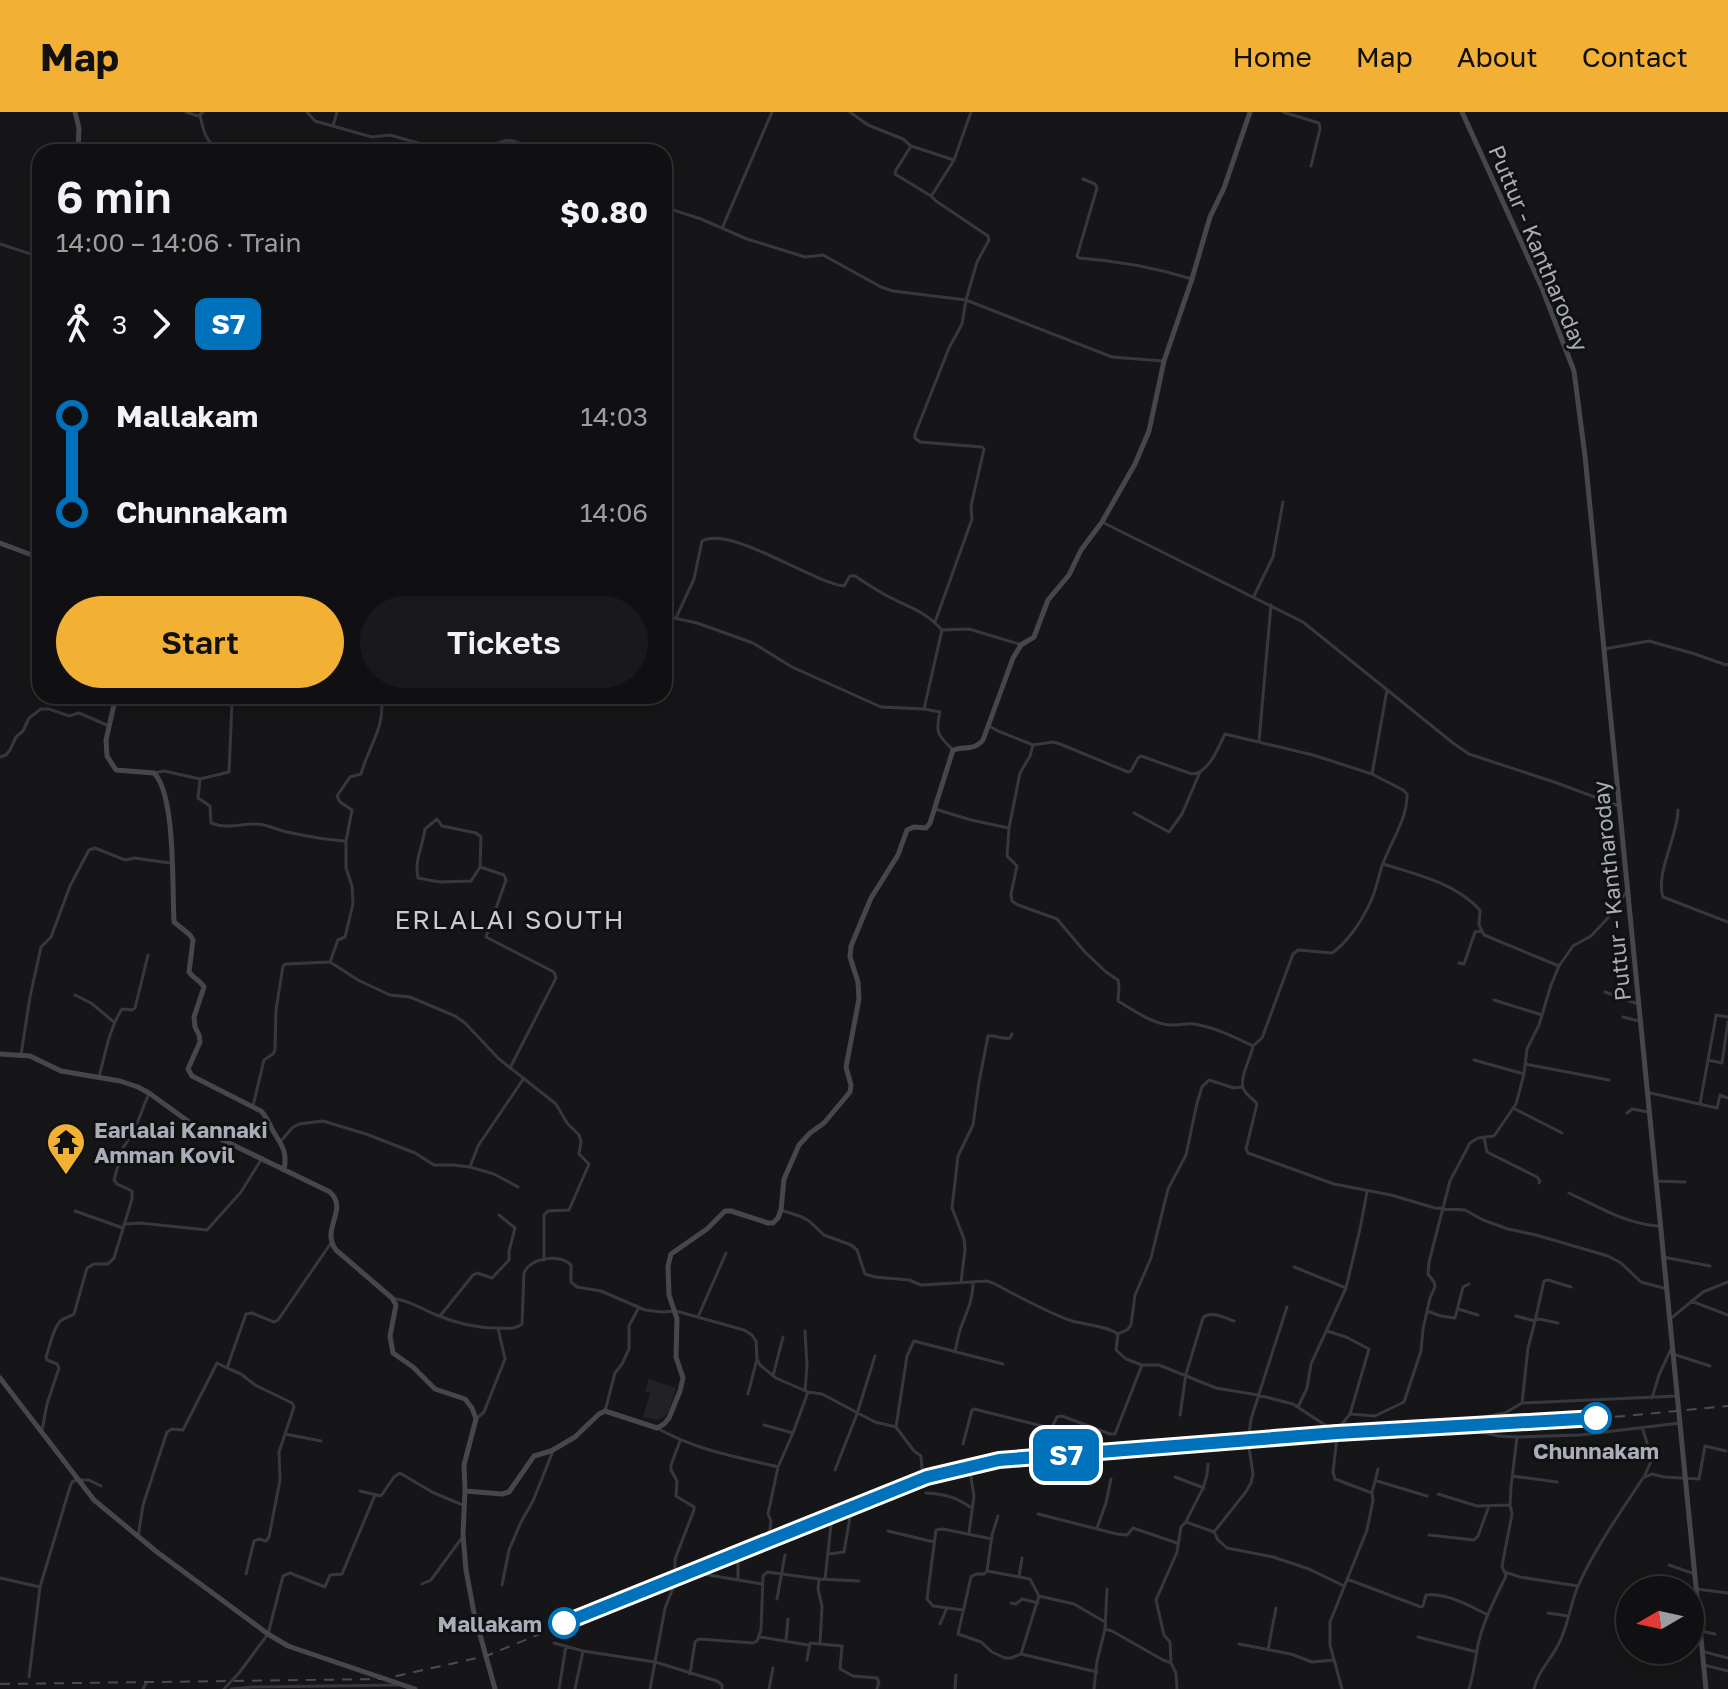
<!DOCTYPE html>
<meta charset="utf-8">
<style>
:root{--surface:#101012;--page:#19191b;--text:#f1f3f6;--muted:#9c9d9f;--line:#303032;--accent:#f2b134}
body{margin:0;font-family:"Golos Text",sans-serif;background:var(--page);color:var(--text);height:100vh;display:flex;flex-direction:column;font-size:30px;white-space:nowrap}
*{box-sizing:border-box;margin:0}
p{font-size:26px;color:var(--muted)}
.icon{flex:none;width:44px;height:44px;fill:none;stroke:currentColor;stroke-width:2;stroke-linecap:round;stroke-linejoin:round}
.map{position:relative;flex:1;overflow:hidden}
.panel{position:absolute;left:32px;top:32px;width:640px;height:560px;display:flex;flex-direction:column;background:var(--surface);border-radius:24px;box-shadow:0 4px 20px #0003,0 0 0 2px var(--line)}
.panel>*{flex:none}
.badge{padding:0 16px;border-radius:12px;font-size:28px;line-height:52px}
.needle{width:52px;rotate:261deg}
.tools{position:absolute;left:1616px;top:1464px;display:grid;gap:16px}
.tools a{display:grid;place-items:center;width:88px;height:88px;border-radius:50%;background:var(--surface);box-shadow:0 4px 20px #0003,0 0 0 2px var(--line);font-size:40px}
.map>.badge{position:absolute;translate:-50% -50%;box-shadow:0 0 0 4px #fff}
.legs{display:flex;align-items:center;gap:12px;height:88px;padding:0 24px;font-size:26px}
.legs p{margin-inline-start:auto}
.summary{display:flex;align-items:center;justify-content:space-between;height:136px;padding:0 24px}
h1{font-size:44px;font-weight:600;line-height:60px}
.button{display:flex;gap:16px;margin-top:auto;padding:16px 24px}
.button a{flex:1;height:92px;border-radius:48px;background:var(--accent);color:#111;font-size:32px;font-weight:600;line-height:92px;text-align:center}
.button a+a{background:var(--page);color:var(--text)}
ul{padding:0 24px;list-style:none}
li{display:flex;align-items:center;gap:28px;height:96px;font-size:30px}
li i{display:grid;place-items:center;width:12px;height:100%;margin:0 10px;background:currentColor}
li i::after{content:'';width:20px;height:20px;margin:-10px;border:6px solid;border-radius:50%;background:var(--surface)}
li p{margin-inline-start:auto}
li:first-child i{background:linear-gradient(#0000 50%,currentColor 0)}
li:last-child i{background:linear-gradient(currentColor 50%,#0000 0)}
header{display:flex;align-items:center;gap:48px;box-sizing:border-box;height:112px;padding:0 40px;background:var(--accent);color:#111}
header strong{font-size:38px}
nav{display:flex;gap:44px;margin-inline-start:auto;font-size:28px}
.map>svg:first-child{display:block}
.built{fill:#222225}
.lines{fill:none;stroke-linecap:round;stroke-linejoin:round}
.street{stroke:#37383d;stroke-width:3}
.secondary{stroke:#45474d;stroke-width:5}
.rail{stroke:#4a4c52;stroke-width:2;stroke-dasharray:10 8;stroke-linecap:butt}
.line-1-casing{stroke:#fff;stroke-width:18}
.line-1{stroke:#0072bc;stroke-width:12}
.stop-1-dot{fill:#fff;stroke:#0072bc;stroke-width:4}
.labels{text-anchor:middle;dominant-baseline:central;stroke-width:6;stroke-linejoin:round;paint-order:stroke}
.street-label{font-size:22px;fill:#a8adb8;stroke:#111113}
.poi-label{font-size:22px;font-weight:bold;fill:#a8adb8;stroke:#111113;text-anchor:start}
.stop-label{font-size:22px;font-weight:bold;fill:#a8adb8;stroke:#111113}
.quarter-label{font-size:26px;letter-spacing:2px;fill:#c9ccd4;stroke:#111113}
</style>
<header>
<strong>Map</strong>
<nav><a>Home</a><a>Map</a><a>About</a><a>Contact</a></nav>
</header>
<div class="map">
<svg width="1728" height="1577" viewBox="0 0 1728 1577">
<rect width="100%" height="100%" fill="#161618"/>
<path class="built" d="M649 1267 676 1276 669 1299 664 1305 658 1308 643 1305 650 1281 645 1279Z"/>
<g class="lines">
<path class="street" d="M186 0 198 4 203 0
M307 0 315 9 372 25 390 23 418 31 431 40
M850 0 868 13 903 27 911 34 954 48
M1283 0 1319 11 1320 17 1311 54
M200 3C204 22 205 27 220 40
M333 14 337 0
M911 34 896 58 895 62 931 84 936 89 988 124 989 128 977 150 966 188 962 212 949 236 915 322V326L920 330 982 335 984 337 971 394 972 407 935 510
M485 40C505 23 515 26 535 40
M1083 67 1095 72 1097 76 1077 144 1079 146C1121 149 1153 155 1192 167
M932 83 954 48 971 0
M664 95 701 107 747 127 805 145 823 143 881 175 893 179 966 188 1112 245 1163 249
M723 114 772 0
M0 132 40 145
M1102 410 1303 510 1453 631 1469 642 1557 671 1619 694
M1254 484 1273 445 1283 390
M664 504 697 511 753 531 792 555 881 595 924 597
M676 506 694 467 702 429C730 413 809 469 844 474L850 464H855C864 470 873 476 882 481 906 495 923 497 942 518
M1604 537 1649 529 1695 542 1726 553 1728 552
M989 614 998 619 1033 633 1053 630 1060 632 1128 660 1131 659 1138 646 1141 644 1192 662C1210 660 1217 637 1225 622L1313 643 1372 662
M1259 629 1271 493
M953 638C938 623 935 622 940 600L924 597 942 518 969 517 1019 532
M0 645 6 643 10 638 16 625 23 619 29 606 41 597H49L69 604 79 601 109 614
M154 661 164 659 200 667 229 660 232 590 235 584
M200 667 198 686 210 694 211 711C226 717 240 712 256 712 267 712 277 718 287 720 306 724 326 728 345 729
M935 697 971 708 1009 716 1007 744 1017 754 1011 782 1012 789 1018 793 1057 807 1085 840 1106 860 1118 868 1119 874 1118 889C1133 898 1147 908 1163 912 1174 915 1183 911 1194 912 1214 915 1234 925 1253 934 1251 946 1238 968 1244 978 1247 984 1254 987 1257 992L1246 1037 1248 1041 1334 1072 1391 1083 1435 1096 1465 1098 1483 1108 1508 1117 1536 1123 1608 1144 1621 1151 1641 1170 1667 1177
M1678 698C1678 723 1655 762 1663 785L1728 810
M1134 701 1169 720 1182 702 1200 660
M1009 716 1020 661 1030 644 1033 633
M1383 752C1416 762 1455 771 1480 798L1479 813 1484 823 1559 854
M480 755 481 725 476 721 442 714 437 707 425 717C423 734 414 748 418 766L440 770 471 769 480 755 504 763 506 768 486 825 554 860 556 866 510 956
M330 850 338 828 345 825 353 792 352 774 346 756V729L352 698 340 690 337 684 350 665 361 662C369 633 386 615 381 584
M1459 851 1464 852 1475 820 1481 819
M1605 880 1638 892
M75 883 91 891 114 910
M1494 888 1542 903
M1623 905 1639 909
M1253 934 1262 926 1293 842 1298 838 1332 841C1347 831 1363 807 1370 791 1376 779 1378 766 1382 754 1390 731 1408 706 1407 682L1403 678 1372 662 1387 578
M21 943 30 885 41 835 51 825 70 774 89 738 95 736 125 748 134 746 170 751
M1474 948 1524 962
M1708 948 1722 951 1728 910
M1525 952 1609 968
M99 965C105 943 109 917 122 897L132 898 135 896 148 843
M1646 980 1717 996 1720 983 1728 986
M1700 992 1716 904V903L1728 905
M253 994 264 948 273 942 275 938 276 898 283 854 286 852 330 850 358 868 390 883 410 885 455 904 465 911 499 947 556 992 567 1011 579 1023 581 1030 579 1042 589 1052 569 1098 548 1099 544 1103V1148
M1513 996 1562 1021
M1627 1001 1632 997 1648 1000
M1484 1025 1487 1040 1537 1065 1540 1069 1539 1071
M281 1029 292 1016 299 1012 323 1009 366 1022 415 1041 434 1053H453L470 1055 494 1062 518 1075
M470 1055 478 1034 524 966
M1655 1069 1685 1070
M1569 1081C1597 1094 1628 1113 1659 1114
M781 1098 802 1105 809 1109 824 1123 851 1133 857 1138 865 1162 875 1165 909 1168 921 1173 987 1169 993 1171C1018 1184 1042 1198 1069 1208 1084 1213 1105 1213 1118 1222L1116 1238 1126 1247 1142 1253H1159L1216 1276 1258 1283 1293 1292 1337 1321
M75 1099 123 1116
M124 1112 140 1111 207 1118 241 1080 261 1048
M1663 1145 1710 1154
M1294 1155 1346 1176
M961 1170 965 1138 964 1127 952 1096 958 1044 973 1013 979 970 988 924C994 922 1001 928 1010 926L1012 922
M392 1186C409 1189 419 1195 434 1202 455 1211 475 1216 497 1216 507 1216 514 1218 522 1212L524 1161C531 1145 559 1142 571 1153V1170L577 1175 601 1179 645 1198 661 1200 676 1199 744 1218 752 1223 756 1229 757 1247 760 1253 776 1266 808 1280 822 1282 875 1310 896 1315 914 1339 921 1344 922 1357
M1691 1189 1728 1203
M1458 1197 1478 1203
M1427 1199 1441 1204 1455 1206 1463 1175 1469 1172
M440 1204 473 1163 477 1161 492 1166 509 1148V1139L515 1116 499 1103
M1516 1204 1535 1209 1544 1169 1548 1168 1571 1175
M698 1205 726 1141
M1669 1208 1703 1180 1728 1170
M805 1219 807 1254 805 1279
M1327 1219 1346 1225 1369 1237 1350 1302 1338 1317 1333 1360 1335 1367 1372 1381 1373 1388 1367 1418 1330 1510V1533L1342 1577
M1118 1222 1127 1218 1131 1213 1135 1183 1151 1146 1168 1077 1186 1043 1197 991 1202 975 1209 968 1234 976 1242 975
M955 1240C957 1232 958 1223 961 1215 967 1199 973 1188 973 1171
M1673 1242 1710 1254
M227 1256 241 1262 255 1273 292 1291 294 1295 279 1340 280 1368 269 1425 266 1429 259 1427 254 1429 246 1462
M773 1264 783 1225
M748 1282 757 1247
M1652 1286 1659 1263 1671 1237
M1522 1291 1528 1236 1535 1209 1539 1207 1558 1211
M1298 1295 1307 1276 1311 1252 1346 1176 1360 1117 1367 1080
M605 1299 615 1261 622 1252 629 1237V1214L639 1195
M1350 1302 1375 1304 1404 1290 1421 1239 1423 1217 1430 1186 1435 1175 1434 1170 1428 1162 1429 1150 1450 1069 1470 1031 1478 1026 1494 1024 1516 992 1524 962 1527 937 1539 913 1551 873 1559 854 1573 834 1591 824 1607 807 1627 779
M1180 1303 1186 1262 1203 1206C1210 1198 1225 1206 1234 1209
M476 1307 484 1300 505 1247 498 1216
M764 1313 793 1321
M896 1315 907 1244 914 1229 1003 1252
M657 1316C698 1339 734 1344 778 1355
M1340 1317 1467 1308 1505 1301 1522 1291 1677 1284
M42 1318 47 1292 59 1256 57 1252 47 1248 46 1245C49 1237 54 1212 62 1208 66 1205 70 1205 74 1202L87 1156 94 1152H108L114 1146 132 1087V1079L117 1072 114 1068 123 1036 134 1019 149 981
M1643 1318 1652 1347 1645 1363
M1438 1321 1479 1319 1498 1324 1517 1325 1580 1323 1680 1311
M285 1322 321 1329
M963 1332 972 1298 974 1297 1046 1315H1052L1057 1305 1062 1304 1110 1322H1115L1142 1253
M835 1358 857 1302 875 1244
M1512 1364 1557 1370
M1175 1365 1204 1376
M81 1368H89L101 1374
M1377 1369 1427 1384
M360 1379 381 1384 394 1365 400 1361 432 1380 465 1394
M926 1381C944 1382 956 1385 970 1395
M1372 1381 1378 1357
M1438 1382 1477 1394 1510 1393
M1038 1402 1117 1422 1127 1423 1133 1416 1177 1431
M998 1404 992 1423 987 1459 984 1462H976L971 1465 958 1522 981 1530 992 1540 1005 1546H1011L1021 1542 1097 1560
M1186 1410C1194 1391 1208 1374 1208 1352
M1097 1416 1106 1391 1111 1367
M888 1419 934 1430
M1214 1420 1245 1381 1251 1371 1253 1362 1248 1329 1251 1307 1287 1195
M969 1421 974 1384 970 1360 989 1354 1248 1335
M1429 1423 1474 1428 1478 1424 1489 1394
M138 1425 143 1393 167 1320 172 1317 183 1318 217 1251 227 1256 246 1202 252 1201 274 1210 278 1208 331 1131
M769 1425 771 1409 768 1402 778 1355 793 1321 808 1280
M829 1442 844 1440 850 1405
M1669 1453 1695 1462
M987 1459 1030 1467 1039 1484 1021 1542
M1505 1460 1520 1465 1578 1474
M1019 1464 1022 1446
M0 1466 40 1475
M825 1467 831 1413
M1347 1467 1421 1495 1423 1494 1426 1483C1448 1481 1470 1494 1488 1503
M738 1468V1448
M422 1472 431 1468 461 1427
M674 1472 703 1462 762 1472
M502 1473 509 1438 521 1410 533 1389 553 1339
M1696 1477 1728 1481
M1039 1484 1074 1492 1105 1510
M777 1487 785 1443
M1011 1491 1016 1492 1022 1487 1038 1491
M1690 1495 1699 1498
M963 1498 933 1494 927 1487 936 1418 943 1417 992 1427
M1630 1500V1499
M1548 1501 1568 1504
M940 1512 947 1496
M1105 1517 1107 1477
M1700 1519 1715 1522
M760 1525 808 1533
M1418 1525 1477 1540
M786 1529 788 1507
M554 1531 583 1539 655 1550 717 1569 722 1573V1577
M820 1532 842 1534 840 1557 853 1564 877 1566 879 1570 877 1577
M1239 1532 1291 1542 1312 1550 1334 1548
M1268 1538 1276 1496
M1705 1540 1728 1546
M807 1548 810 1531 820 1532 822 1494 818 1477 819 1467
M1704 1553 1728 1559
M690 1562 695 1530 699 1527 753 1531 757 1529 761 1518 763 1464 767 1460 819 1467 859 1469
M29 1565 40 1475 70 1375 72 1370 77 1368
M143 1577 146 1571
M224 1577 239 1561 268 1522 283 1464 290 1461 325 1475 330 1463 342 1462 375 1383
M231 1577 252 1575 399 1573
M559 1577 566 1534
M575 1577 583 1539
M650 1577 665 1496 675 1471V1447L694 1398V1395L676 1384 677 1369 671 1358V1353L680 1329
M769 1577 773 1556
M955 1577 956 1563
M1094 1577 1097 1549 1105 1517 1112 1519 1163 1548 1171 1551
M1177 1577 1176 1561 1171 1551 1170 1530 1164 1523 1156 1488 1177 1440 1181 1415 1186 1410 1214 1420 1218 1428 1227 1436 1273 1445 1309 1457 1344 1474
M1469 1577C1473 1564 1475 1551 1477 1538 1481 1513 1495 1487 1506 1464L1502 1454 1512 1402 1510 1393 1511 1375 1517 1325
M1534 1577C1538 1559 1550 1549 1558 1533 1568 1515 1570 1493 1578 1474 1595 1436 1620 1401 1643 1366L1652 1362 1664 1365 1699 1367 1705 1334 1726 1339"/>
<path class="secondary" d="M75 0 79 16 78 40
M1462 0 1542 176 1574 259 1585 344 1706 1577
M40 165 39 184 40 190
M0 431 40 446
M116 584 106 628 107 644 116 658 154 661C176 683 172 777 174 810L190 823 193 828 189 860C193 866 200 868 204 875L194 905 195 915 199 923 200 930 188 957 192 964 261 999C266 1004 268 1009 271 1015 280 1033 288 1036 284 1058
M0 942 30 944 61 959 120 969 138 975 149 981 196 1015 330 1080C349 1098 320 1117 336 1138L392 1186 396 1193 390 1224 393 1241 413 1255 435 1277 465 1287 472 1296 476 1307 464 1353 465 1379 463 1423 466 1458 474 1501 495 1577
M0 1266 94 1388 157 1440 268 1522 288 1534 415 1577
M465 1379 502 1382 509 1380 534 1344 551 1339 575 1325 599 1302 605 1299 657 1316 664 1312 669 1306 680 1279 683 1266 676 1245 677 1207 669 1183 668 1154 671 1142 707 1117 725 1099H731L768 1111H773L778 1106 781 1098 784 1067 799 1033 810 1021 824 1011 850 980 851 973 846 955 859 887 858 870 850 845 851 834 871 786 898 743 907 718 914 715 926 716 930 711 953 638C965 634 974 639 983 628L1013 546 1021 533 1034 525 1048 488 1069 463 1081 438 1102 410 1135 352 1149 319 1164 249 1192 167 1210 105 1224 76 1250 0"/>
<path class="rail" d="M0 1572 383 1567 486 1544 927 1365 999 1348 1337 1321 1603 1306 1728 1294"/>
</g>
<g class="lines">
<g class="line-1-casing">
<path id="line-1" d="M564 1511 927 1365 999 1348 1337 1321 1596 1306"/>
</g>
<use href="#line-1" class="line-1"/>
</g>
<defs>
<g id="temple-pin" transform="scale(2)"><path d="M0 17L-7.5 6A9.5 9.5 0 1 1 7.5 6Z" fill="#f2b134" stroke="#111113"/><path d="M0-6L5-2H3V0L6.5 2.5H4V6H1.5V3h-3V6H-4V2.5H-6.5L-3 0V-2H-5Z" fill="#111"/></g>
</defs>
<g fill-rule="evenodd">
<use href="#temple-pin" x="66" y="1030"/>
</g>
<g class="stop-1-dot">
<circle cx="1596" cy="1306" r="14"/>
<circle cx="564" cy="1511" r="14"/>
</g>
<g class="labels">
<g class="street-label">
<text transform="translate(1539 136) rotate(67)">Puttur - Kantharoday</text>
<text transform="translate(1611 779) rotate(-96)">Puttur - Kantharoday</text>
</g>
<g class="poi-label">
<text x="94" y="1017">Earlalai Kannaki<tspan x="94" dy="25">Amman Kovil</tspan></text>
</g>
<g class="stop-label">
<text x="1596" y="1338">Chunnakam</text>
<text x="542" y="1511" text-anchor="end">Mallakam</text>
</g>
<g class="quarter-label">
<text x="510" y="807">ERLALAI SOUTH</text>
</g>
</g>
</svg>
<div class="tools">
<a><svg class="needle" viewBox="-14 -14 28 28"><path d="M0-13l5 13h-10z" fill="#e53935"/><path d="M0 13l5-13h-10z" fill="#9c9d9f"/></svg></a>
</div>
<b class="badge" style="left:1066px;top:1343px;background:#0072bc;color:#fff">S7</b>
<section class="panel">
<div class="summary"><div><h1>6 min</h1><p>14:00 – 14:06 · Train</p></div><b>$0.80</b></div>
<div class="legs"><svg class="icon" aria-label="walk" viewBox="0 0 24 24"><circle cx="13" cy="4" r="2"/><path d="M13 8l-2 6 4 7M11 14l-3 7M7 12l3-4h3l4 4"/></svg>3<svg class="icon" aria-label="forward" viewBox="0 0 24 24"><path d="M9 5l7 7-7 7"/></svg><b class="badge" style="background:#0072bc;color:#fff">S7</b></div>
<ul>
<li><i style="color:#0072bc"></i><b>Mallakam</b><p>14:03</p></li>
<li><i style="color:#0072bc"></i><b>Chunnakam</b><p>14:06</p></li>
</ul>
<div class="button"><a>Start</a><a>Tickets</a></div>
</section>
</div>
